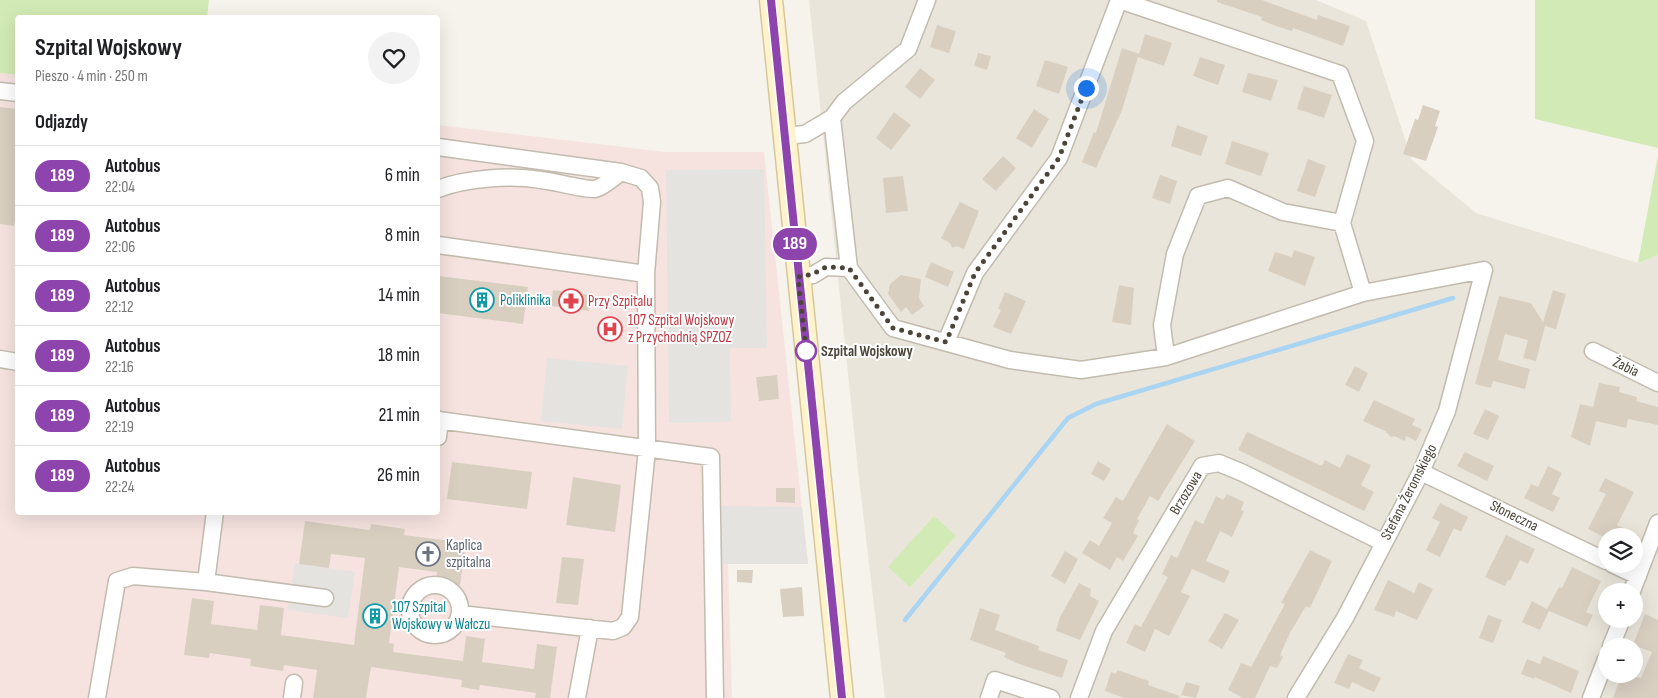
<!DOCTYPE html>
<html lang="pl">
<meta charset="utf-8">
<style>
:root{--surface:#fff;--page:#f2f2f2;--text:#202124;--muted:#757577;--line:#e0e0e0}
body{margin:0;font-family:"Sofia Sans Condensed",sans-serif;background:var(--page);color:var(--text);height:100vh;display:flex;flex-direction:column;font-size:19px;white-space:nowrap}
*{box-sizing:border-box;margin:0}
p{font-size:16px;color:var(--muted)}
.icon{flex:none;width:28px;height:28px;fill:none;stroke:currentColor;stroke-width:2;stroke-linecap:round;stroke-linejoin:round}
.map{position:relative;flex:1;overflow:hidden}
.panel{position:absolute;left:15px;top:15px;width:425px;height:500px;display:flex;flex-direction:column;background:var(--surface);border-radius:5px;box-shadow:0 5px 20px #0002}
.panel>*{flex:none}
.badge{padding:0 10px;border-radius:16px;font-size:18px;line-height:32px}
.buttons{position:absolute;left:1598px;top:528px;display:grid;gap:10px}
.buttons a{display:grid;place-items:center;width:45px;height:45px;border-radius:50%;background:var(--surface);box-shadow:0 5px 20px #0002;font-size:25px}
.you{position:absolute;width:25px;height:25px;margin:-12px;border:4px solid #fff;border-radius:50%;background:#1a73e8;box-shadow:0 0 0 8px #1a73e833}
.map>.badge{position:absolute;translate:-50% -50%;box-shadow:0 0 0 2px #fff}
h2{padding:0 20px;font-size:19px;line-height:45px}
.round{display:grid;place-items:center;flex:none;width:52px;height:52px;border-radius:26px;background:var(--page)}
.summary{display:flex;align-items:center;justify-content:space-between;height:85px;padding:0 20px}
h1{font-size:24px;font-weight:700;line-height:38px}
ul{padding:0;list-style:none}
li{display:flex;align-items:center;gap:15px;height:60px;padding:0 20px;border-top:1px solid var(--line)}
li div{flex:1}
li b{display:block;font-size:19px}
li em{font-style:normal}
li .badge{min-width:55px;font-weight:700;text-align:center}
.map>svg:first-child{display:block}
.residential{fill:#eae5da;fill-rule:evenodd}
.medical{fill:#f6e3e0}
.green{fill:#d2eab5}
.parking{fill:#e5e3e0}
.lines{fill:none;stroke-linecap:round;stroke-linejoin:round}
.stream{stroke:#a9d4f2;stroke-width:4.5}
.building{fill:#d8cfc1}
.minor-casing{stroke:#c2bbae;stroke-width:19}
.secondary-casing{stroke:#d6c79b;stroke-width:25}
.minor{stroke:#fff;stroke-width:16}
.secondary{stroke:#fff3cd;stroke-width:22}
.line-casing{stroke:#fff;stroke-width:11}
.line{stroke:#8e44ad;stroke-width:8}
.walk{stroke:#4b4439;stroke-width:5;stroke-dasharray:0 9}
.stop-dot{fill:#fff;stroke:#8e44ad;stroke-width:2.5}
.labels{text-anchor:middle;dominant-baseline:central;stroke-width:4;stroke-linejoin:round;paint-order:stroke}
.culture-label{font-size:15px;fill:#0d838f;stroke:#fff;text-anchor:start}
.health-label{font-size:15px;fill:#be3a42;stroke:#fff;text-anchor:start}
.stop-label{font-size:15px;font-weight:bold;fill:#4b4439;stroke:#fff;text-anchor:start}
.street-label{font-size:15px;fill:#4b4439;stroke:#fff}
.worship-label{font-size:15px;fill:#5b616d;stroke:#fff;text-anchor:start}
</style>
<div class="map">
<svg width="1658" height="698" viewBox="0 0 1658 698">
<rect width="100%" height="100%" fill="#f6f3ec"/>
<path class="residential" d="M809 0H1316L1366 21 1412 160 1476 213 1638 263 1658 255V698H885L859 479ZM1606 536H1634V564H1606ZM1606 591H1634V619H1606ZM1606 646H1634V674H1606Z"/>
<path class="medical" d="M0 73 18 75V512H438V125L665 152H764L808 564H728L732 698H0Z"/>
<path class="green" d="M0 0H209L207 17 18 18 17 75 0 73Z
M1535 0H1658V148L1535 119Z
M1658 155V255L1638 263Z
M934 516 956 536 910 587 888 567Z"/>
<path class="parking" d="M764 169 767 348H730L731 422 669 423 666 170Z
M547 358 628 366 622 429 541 421Z
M722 506 802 507 808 564H722Z
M295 563 355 572 348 618 288 610Z"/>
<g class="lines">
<path class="stream" d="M905 620 1068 418 1096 404 1453 298"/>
</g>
<path class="building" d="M1217 0H1262L1317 20 1318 15 1350 26 1343 46 1293 28 1292 31 1276 26 1261 20 1262 17 1217 2Z
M937 25 956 31 949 53 930 47Z
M1145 34 1172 43 1164 66 1138 57 1122 110 1096 168 1082 162 1094 132 1096 133 1122 48 1139 54Z
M978 53 991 56 987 70 974 66Z
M1200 57 1225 65 1218 85 1193 76Z
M1045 60 1068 67 1059 94 1036 86Z
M920 68 935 80 920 99 905 87Z
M1248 73 1278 80 1271 101 1242 92Z
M1304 86 1332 95 1324 118 1297 109Z
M1423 105 1440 111 1435 126 1438 127 1426 161 1403 154 1415 119 1418 120Z
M0 107 18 109V204L14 226 0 224Z
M1034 109 1049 119 1032 148 1016 138Z
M894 112 911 125 891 150 876 138Z
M1177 125 1208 136 1201 156 1171 146Z
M1232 141 1269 153 1261 176 1225 164Z
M1003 156 1016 168 996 191 982 179Z
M1308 159 1326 166 1315 197 1297 191Z
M1160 175 1177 181 1170 204 1152 198Z
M903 176 908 211 886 213 883 178Z
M960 202 979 211 964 249 956 246 952 248 950 243 941 238Z
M1294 250 1315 257 1305 286 1268 271 1275 252 1292 257Z
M931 262 954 272 948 287 925 277Z
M901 275 921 279 919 298 924 306 912 315 906 307 901 312 888 294 890 284Z
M438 276 528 287 523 324 438 313Z
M1119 285 1134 288 1131 325 1112 322Z
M553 290 591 295 589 311 551 306Z
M1553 290 1566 294 1556 329 1545 326 1536 361 1523 358 1528 340 1505 334 1498 360 1530 369 1525 389 1493 381 1491 388 1475 384 1499 296 1531 303 1543 322Z
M1005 292 1026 301 1011 334 993 327 1001 310 998 309Z
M1355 366 1368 373 1359 392 1345 385Z
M777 375 779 399 759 401 756 377Z
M1599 383 1620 387 1619 392 1637 397 1636 401 1658 407V425L1628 419 1626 428 1596 421 1590 446 1571 437 1580 404 1593 407Z
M1374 400 1415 419 1412 425 1422 429 1416 441 1406 436 1405 441 1394 436 1391 437 1385 431 1363 421Z
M1485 409 1499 416 1488 440 1473 434Z
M1167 424 1195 441 1158 501 1150 496 1137 519 1139 520 1133 533 1138 536 1123 561 1117 557 1110 570 1082 553 1090 540 1099 546 1112 523 1103 518 1116 497 1123 501Z
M1247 432 1322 466 1325 460 1340 468 1347 454 1371 465 1361 485 1374 492 1364 511 1238 450Z
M1465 452 1494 466 1487 481 1457 466Z
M1098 461 1111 469 1104 481 1091 474Z
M452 462 532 472 527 509 447 499Z
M1548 466 1562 473 1552 494 1560 498 1553 512 1524 498 1531 484 1538 487Z
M573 477 621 485 615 532 566 525Z
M1605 478 1634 492 1617 525 1639 536H1602L1588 529 1606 494 1599 491Z
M776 488H795V503L776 502Z
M1227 494 1244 502 1241 510 1244 511 1232 537 1220 531 1206 561 1230 571 1224 583 1192 569 1181 592 1190 596 1169 636 1155 629 1145 652 1126 643 1135 624 1141 627 1168 577 1162 574 1171 555 1177 558 1195 520 1203 524 1216 496 1223 500Z
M1440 503 1468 517 1461 532 1454 528 1440 557 1426 550 1440 522 1432 518Z
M305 521 370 530 371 524 405 529 404 535 466 543 460 585 436 582 437 572 399 567 389 643 394 644 393 652 463 661 466 636 485 639 482 662 534 669 537 644 557 647 550 698H535L536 693 480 685 479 690 461 687 462 680 371 667 366 698H313L317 670 284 665 283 671 250 666 251 659 210 653 209 658 184 655 192 598 214 601 211 624 257 630 260 605 284 608 281 635 354 645 365 558 331 554 329 568 299 564Z
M1506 535 1535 549 1528 564 1520 560 1510 581 1508 580 1505 586 1485 577Z
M1310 550 1332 561 1310 608 1306 606 1290 633 1280 655 1283 657 1277 668 1270 666 1255 698H1243L1228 690 1241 663 1251 667 1285 604 1281 603Z
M1065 551 1078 559 1065 584 1051 576Z
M562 557 584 559 578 605 556 603Z
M1572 567 1601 581 1586 612 1593 615 1587 627 1549 611 1540 630 1522 622 1532 601 1547 609 1559 587 1562 588Z
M737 570H753L752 583 737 582Z
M1388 580 1414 593 1419 582 1433 589 1417 620 1396 611 1394 617 1374 610Z
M1079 583 1091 589 1090 596 1099 601 1080 640 1056 631 1060 617Z
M802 587 804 616 783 617 780 589Z
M980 608 1000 615 995 630 1039 646 1038 650 1068 660 1062 678 1016 663 1004 657 1006 653 970 640Z
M1225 613 1239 620 1222 649 1208 641Z
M1645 614 1658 620V698H1613L1622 674 1641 678 1652 652 1633 645Z
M1488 615 1502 620 1493 643 1479 638Z
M1348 654 1363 660 1359 668 1381 678 1374 692 1352 682 1349 689 1334 683Z
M1543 656 1579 671 1571 693 1535 677 1534 679 1521 674 1527 659 1540 664Z
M1117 670 1149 681 1148 685 1180 696 1179 698H1124L1105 691 1111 672 1116 674Z
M1186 682 1200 686 1196 698 1181 695Z"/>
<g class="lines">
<g class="minor-casing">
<path id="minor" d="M927 0 908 49 844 102 832 118 849 268 893 328 1010 360 1081 370 1166 357 1363 293 1484 270 1447 411 1421 472 1345 618 1296 698
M1119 0 1340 74 1365 141 1342 223 1363 293
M0 91 18 93
M785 136 805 134 832 118
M438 147 621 172 641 178 650 188 652 202 646 274 647 449 630 617 623 627 613 631 461 614
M438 189C466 178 511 175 541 180 553 181 585 190 595 189 604 187 613 178 621 172
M438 245 646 274
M798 277 813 275 826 267 849 268
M946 342 975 273 1059 158 1119 0
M1593 351 1658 383
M1166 357 1162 325 1175 254 1198 196 1228 188 1283 212 1342 223
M0 359 18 362
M438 420 711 457 715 698
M438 437 440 420
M1421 472 1606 561
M1612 564 1638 576
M206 582 325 598
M410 610a25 25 0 1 1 50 0a25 25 0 1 1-50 0Z
M1632 591 1658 523
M1611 646 1622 619
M97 698 117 581 133 576 206 582 215 512
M292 698 294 683
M577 698 590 628
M989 698 995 680 1051 698
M1079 698 1104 631 1202 466 1219 463 1243 473 1384 543
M1591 698 1606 659"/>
</g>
<g class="secondary-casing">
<path id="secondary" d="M771 0 842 698"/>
</g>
<use href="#minor" class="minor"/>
<use href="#secondary" class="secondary"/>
</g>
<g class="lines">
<g class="line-casing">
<path id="line" d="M771 0 842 698"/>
</g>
<use href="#line" class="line"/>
<path class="walk" d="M806 351 807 358 798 277 813 274 826 267 849 268 893 328 946 342 975 273 1059 158 1086 88"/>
</g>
<defs>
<g id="building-ring" transform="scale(1.25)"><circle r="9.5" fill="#fff" stroke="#0f9aa8" stroke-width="1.5"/><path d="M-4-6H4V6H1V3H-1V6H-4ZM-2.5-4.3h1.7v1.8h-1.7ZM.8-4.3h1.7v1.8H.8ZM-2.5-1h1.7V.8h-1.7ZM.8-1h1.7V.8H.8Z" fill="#0f9aa8"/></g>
<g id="pharmacy-ring" transform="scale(1.25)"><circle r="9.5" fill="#fff" stroke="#e0444e" stroke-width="1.5"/><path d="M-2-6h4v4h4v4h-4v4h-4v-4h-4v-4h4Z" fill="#e0444e"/></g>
<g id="hospital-ring" transform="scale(1.25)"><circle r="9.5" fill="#fff" stroke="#e0444e" stroke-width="1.5"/><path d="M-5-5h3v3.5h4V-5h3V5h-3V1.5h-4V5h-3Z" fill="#e0444e"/></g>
<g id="church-ring" transform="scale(1.25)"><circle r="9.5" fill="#fff" stroke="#6b7280" stroke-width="1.5"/><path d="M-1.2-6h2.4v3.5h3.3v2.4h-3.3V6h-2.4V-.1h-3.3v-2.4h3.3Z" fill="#6b7280"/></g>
</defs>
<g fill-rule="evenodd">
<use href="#building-ring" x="482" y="300"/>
<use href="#pharmacy-ring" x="571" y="301"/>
<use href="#hospital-ring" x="610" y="329"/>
<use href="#church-ring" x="428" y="554"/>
<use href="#building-ring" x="375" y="616"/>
</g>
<circle class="stop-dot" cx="806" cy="351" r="10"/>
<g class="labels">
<g class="culture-label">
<text x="500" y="300">Poliklinika</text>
<text x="392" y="607">107 Szpital<tspan x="392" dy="17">Wojskowy w Wałczu</tspan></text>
</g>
<g class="health-label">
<text x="588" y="301">Przy Szpitalu</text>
<text x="628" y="320">107 Szpital Wojskowy<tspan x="628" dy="17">z Przychodnią SPZOZ</tspan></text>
</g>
<g class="stop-label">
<text x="821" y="351">Szpital Wojskowy</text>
</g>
<g class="street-label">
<text transform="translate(1626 367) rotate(26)">Żabia</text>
<text transform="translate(1409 492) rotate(-63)">Stefana Żeromskiego</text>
<text transform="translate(1186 493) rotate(-59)">Brzozowa</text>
<text transform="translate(1514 516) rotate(26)">Słoneczna</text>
</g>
<g class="worship-label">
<text x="446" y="545">Kaplica<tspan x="446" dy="17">szpitalna</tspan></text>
</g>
</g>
</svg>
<div class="buttons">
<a><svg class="icon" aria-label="layers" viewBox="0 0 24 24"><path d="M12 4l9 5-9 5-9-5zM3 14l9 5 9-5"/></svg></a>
<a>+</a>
<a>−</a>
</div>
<div class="you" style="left:1086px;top:88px"></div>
<b class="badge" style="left:795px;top:244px;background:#8e44ad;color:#fff">189</b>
<section class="panel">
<div class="summary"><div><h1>Szpital Wojskowy</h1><p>Pieszo · 4 min · 250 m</p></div><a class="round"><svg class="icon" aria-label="heart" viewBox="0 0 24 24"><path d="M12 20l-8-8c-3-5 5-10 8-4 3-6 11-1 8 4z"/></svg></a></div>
<h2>Odjazdy</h2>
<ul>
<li><span class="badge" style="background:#8e44ad;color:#fff">189</span><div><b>Autobus</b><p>22:04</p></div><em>6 min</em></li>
<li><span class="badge" style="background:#8e44ad;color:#fff">189</span><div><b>Autobus</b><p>22:06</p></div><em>8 min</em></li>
<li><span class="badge" style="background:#8e44ad;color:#fff">189</span><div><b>Autobus</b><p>22:12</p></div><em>14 min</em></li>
<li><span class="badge" style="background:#8e44ad;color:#fff">189</span><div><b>Autobus</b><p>22:16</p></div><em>18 min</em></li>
<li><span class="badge" style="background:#8e44ad;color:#fff">189</span><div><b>Autobus</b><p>22:19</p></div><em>21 min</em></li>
<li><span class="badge" style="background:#8e44ad;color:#fff">189</span><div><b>Autobus</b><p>22:24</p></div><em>26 min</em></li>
</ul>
</section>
</div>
